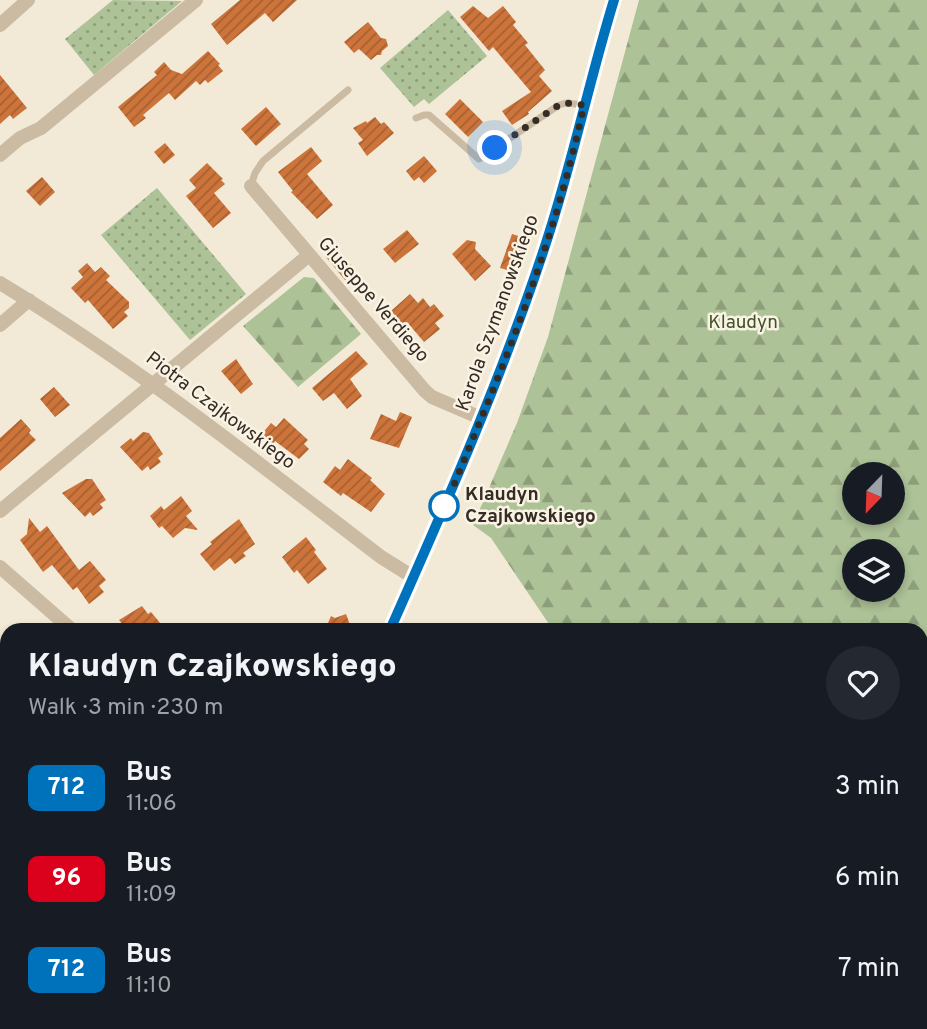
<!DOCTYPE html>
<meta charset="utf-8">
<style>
:root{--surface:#171b24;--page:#242831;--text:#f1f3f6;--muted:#9ea1a6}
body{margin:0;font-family:Overpass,sans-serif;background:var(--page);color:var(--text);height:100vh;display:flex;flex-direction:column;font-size:26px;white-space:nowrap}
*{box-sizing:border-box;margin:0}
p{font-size:23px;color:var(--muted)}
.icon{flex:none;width:38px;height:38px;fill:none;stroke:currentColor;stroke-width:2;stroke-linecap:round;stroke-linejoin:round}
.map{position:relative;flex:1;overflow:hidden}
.sheet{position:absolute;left:0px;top:623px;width:928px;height:406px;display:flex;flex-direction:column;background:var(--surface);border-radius:21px 21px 0 0;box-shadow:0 4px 10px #0003}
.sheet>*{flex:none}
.badge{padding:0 14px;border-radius:10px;font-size:24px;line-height:46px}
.needle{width:46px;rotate:203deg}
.fabs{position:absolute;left:842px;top:462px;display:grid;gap:14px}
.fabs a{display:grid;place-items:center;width:63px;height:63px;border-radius:50%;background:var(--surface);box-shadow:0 4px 10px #0003;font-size:35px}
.you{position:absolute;width:35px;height:35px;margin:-18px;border:5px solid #fff;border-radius:50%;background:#1a73e8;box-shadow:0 0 0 10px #1a73e833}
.map>.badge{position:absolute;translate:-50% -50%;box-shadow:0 0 0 4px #fff}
.round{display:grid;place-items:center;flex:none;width:74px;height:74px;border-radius:37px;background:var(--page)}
.head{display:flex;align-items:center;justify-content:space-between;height:119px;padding:0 28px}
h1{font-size:33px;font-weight:800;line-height:52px}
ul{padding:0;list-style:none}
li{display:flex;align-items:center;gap:21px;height:91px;padding:0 28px}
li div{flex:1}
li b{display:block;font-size:26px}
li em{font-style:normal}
li .badge{min-width:77px;font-weight:700;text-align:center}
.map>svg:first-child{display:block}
.grass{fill:url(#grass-dots)}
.forest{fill:url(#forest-firs);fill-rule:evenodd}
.building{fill:url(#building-hatch)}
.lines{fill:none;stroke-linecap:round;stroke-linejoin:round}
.service{stroke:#cbbba3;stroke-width:7}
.minor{stroke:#cbbba3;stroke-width:14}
.line-casing{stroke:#fff;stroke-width:16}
.line{stroke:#0072bc;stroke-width:10}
.walk{stroke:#352d25;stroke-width:7;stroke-dasharray:0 12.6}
.stop-dot{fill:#fff;stroke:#0072bc;stroke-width:3.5}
.labels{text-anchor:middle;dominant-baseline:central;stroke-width:5;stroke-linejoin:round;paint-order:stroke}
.street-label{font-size:19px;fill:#352d25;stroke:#faf3e4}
.park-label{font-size:19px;fill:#3e5528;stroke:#faf3e4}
.stop-label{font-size:19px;font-weight:bold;fill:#352d25;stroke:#faf3e4;text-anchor:start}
</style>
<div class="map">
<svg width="927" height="1029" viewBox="0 0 927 1029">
<defs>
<pattern id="grass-dots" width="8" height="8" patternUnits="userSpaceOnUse" patternTransform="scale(1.75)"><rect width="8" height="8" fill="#adc297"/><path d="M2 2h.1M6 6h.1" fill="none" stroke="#8e9e7b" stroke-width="1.8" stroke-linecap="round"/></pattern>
<pattern id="forest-firs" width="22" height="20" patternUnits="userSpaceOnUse" patternTransform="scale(1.75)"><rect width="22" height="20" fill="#adc297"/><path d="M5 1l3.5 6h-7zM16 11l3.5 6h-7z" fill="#8e9e7b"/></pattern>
<pattern id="building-hatch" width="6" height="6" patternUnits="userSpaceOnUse" patternTransform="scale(1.75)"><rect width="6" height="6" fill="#cd743b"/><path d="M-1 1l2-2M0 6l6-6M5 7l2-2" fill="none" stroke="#a76031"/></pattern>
</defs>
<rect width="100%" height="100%" fill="#f2ead7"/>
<path class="grass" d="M113 0 182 1 94 75 65 39Z
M448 10 487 56 429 104 424 99 414 107 380 68Z
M157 188 246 294 190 340 101 235Z
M0 732 5 736 7 735V838L0 844Z
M0 921 7 927V1022H88L81 1029H0Z"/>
<path class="forest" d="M639 0H927V1029H267L269 1022H920V630H553L491 538 473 525 517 423 548 337ZM854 474H892V513H854ZM854 551H892V590H854Z
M304 277 314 278 361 334 298 387 243 326Z"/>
<path class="building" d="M240 0H297L273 22 265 13 227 45 211 24Z
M473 6 488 18 503 6 516 22 513 25 528 43 525 45 545 70 539 76 552 91 528 112 529 114 512 125 502 111 531 92 493 47 489 51 460 17Z
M368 22 381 38 386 39 388 46 382 51 381 55H377L371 60 359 49 354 53 344 42Z
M208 51 220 64 218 65 223 71 208 83 205 80 200 85 196 81 175 100 169 93 143 115 146 118 134 127 118 107 157 75 154 72 164 62 171 70 182 74Z
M0 75 27 108 13 119 10 115 0 124Z
M460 99 483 122 468 137 445 114Z
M266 107 281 124 256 146 241 129Z
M375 117 381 124 384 122 394 133 367 156 358 143 363 140 353 128 366 121 367 123Z
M165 143 175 155 164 164 154 152Z
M311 147 322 161 307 174 333 205 317 219 291 192 293 191 278 172Z
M424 156 437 171 424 183 419 177 414 181 406 171Z
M207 163 223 179 221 180 225 184 214 193 231 213 213 228 186 196 196 188 189 180Z
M42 177 55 192 40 206 26 191Z
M407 230 419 244 395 263 383 249Z
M512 234 525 238 523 244 527 246 518 273 500 268Z
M467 240 476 242 475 249 491 266 475 281 452 254Z
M335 247 356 271 345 280 325 256Z
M87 263 95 272 101 267 110 276 106 280 129 302V308L124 312 128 316 113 329 88 300 85 303 71 288 83 277 78 271Z
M410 294 418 303 423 298 430 307 434 304 444 316 435 323 440 329 424 342 407 322 403 325 391 311Z
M356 351 368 364 350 379 362 396 347 409 334 393 323 401 312 388Z
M236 359 253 384 241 394 221 371Z
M54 387 70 405 55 417 40 399Z
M400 412 412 417 399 448 370 439 381 414 396 421Z
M284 418 308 440 304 444 309 449 299 459 275 441 273 444 261 435 271 423 276 427Z
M21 419 31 430 29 433 36 440 0 471V438Z
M143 432 149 433 163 454 158 458 161 462 150 470 148 466 142 471 120 447 131 438 133 441Z
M348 459 372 478 370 480 385 494 371 512 343 493 341 496 323 482 335 466 340 470Z
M86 479H92L106 500 100 504 103 508 93 516 90 512 85 517 62 493Z
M181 496 192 511 186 516 198 530 185 528 173 538 162 526 159 528 150 516 161 506 164 510Z
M29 518 40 532 47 526 79 570 90 561 106 580 99 586 104 592 89 604 77 587 73 590 52 565 43 572 20 540 27 534Z
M239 519 255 544 243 553 246 556 235 564 230 558 214 571 200 554 212 544 210 542Z
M306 537 316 550 314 552 327 569 308 584 297 570 294 573 282 557Z
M142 606 148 614 151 612 166 630H127L119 620Z
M346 614 352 630H325L331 616 335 618Z"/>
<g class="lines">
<path class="service" d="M416 118 424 115H429L479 159 559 105 566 103 584 105
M251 186 255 173 263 161 348 90"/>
<path class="minor" d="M0 25 28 0
M0 155 20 138 41 128 196 0
M251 186 425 391 432 397 481 418
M0 283C134 364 257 462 381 557L413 577
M0 325 29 300
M0 511 309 255
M0 567 72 630
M390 630C446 503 502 377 545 246 572 165 589 81 615 0
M0 904 7 911
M176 1022 195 1029
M244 1029 245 1022"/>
</g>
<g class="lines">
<g class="line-casing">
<path id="line" d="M390 630C446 504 502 377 545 246 572 165 589 81 614 0"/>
</g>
<use href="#line" class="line"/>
<path class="walk" d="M444 506C457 480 469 447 481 419 523 318 561 213 584 105L566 103 559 105 495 148"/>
</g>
<circle class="stop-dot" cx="444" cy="506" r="14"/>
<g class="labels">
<g class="street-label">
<text transform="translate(373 300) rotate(49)">Giuseppe Verdiego</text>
<text transform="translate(498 313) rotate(-70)">Karola Szymanowskiego</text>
<text transform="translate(220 411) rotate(37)">Piotra Czajkowskiego</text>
</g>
<g class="park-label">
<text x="743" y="323">Klaudyn</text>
</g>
<g class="stop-label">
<text x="465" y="495">Klaudyn<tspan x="465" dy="22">Czajkowskiego</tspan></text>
</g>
</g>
</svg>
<div class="fabs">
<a><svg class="needle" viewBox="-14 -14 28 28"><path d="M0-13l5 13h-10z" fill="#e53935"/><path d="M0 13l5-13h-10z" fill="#9ea1a6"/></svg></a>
<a><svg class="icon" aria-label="layers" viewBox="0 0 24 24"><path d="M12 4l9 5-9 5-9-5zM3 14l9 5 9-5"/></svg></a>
</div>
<div class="you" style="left:495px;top:148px"></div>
<section class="sheet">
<div class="head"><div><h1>Klaudyn Czajkowskiego</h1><p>Walk · 3 min · 230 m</p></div><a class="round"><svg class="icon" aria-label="heart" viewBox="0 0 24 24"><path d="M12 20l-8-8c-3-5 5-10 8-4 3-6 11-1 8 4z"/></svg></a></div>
<ul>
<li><span class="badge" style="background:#0072bc;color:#fff">712</span><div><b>Bus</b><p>11:06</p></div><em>3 min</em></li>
<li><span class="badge" style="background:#db001b;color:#fff">96</span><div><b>Bus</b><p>11:09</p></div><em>6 min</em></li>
<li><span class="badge" style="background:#0072bc;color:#fff">712</span><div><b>Bus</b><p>11:10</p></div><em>7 min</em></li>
</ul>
</section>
</div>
